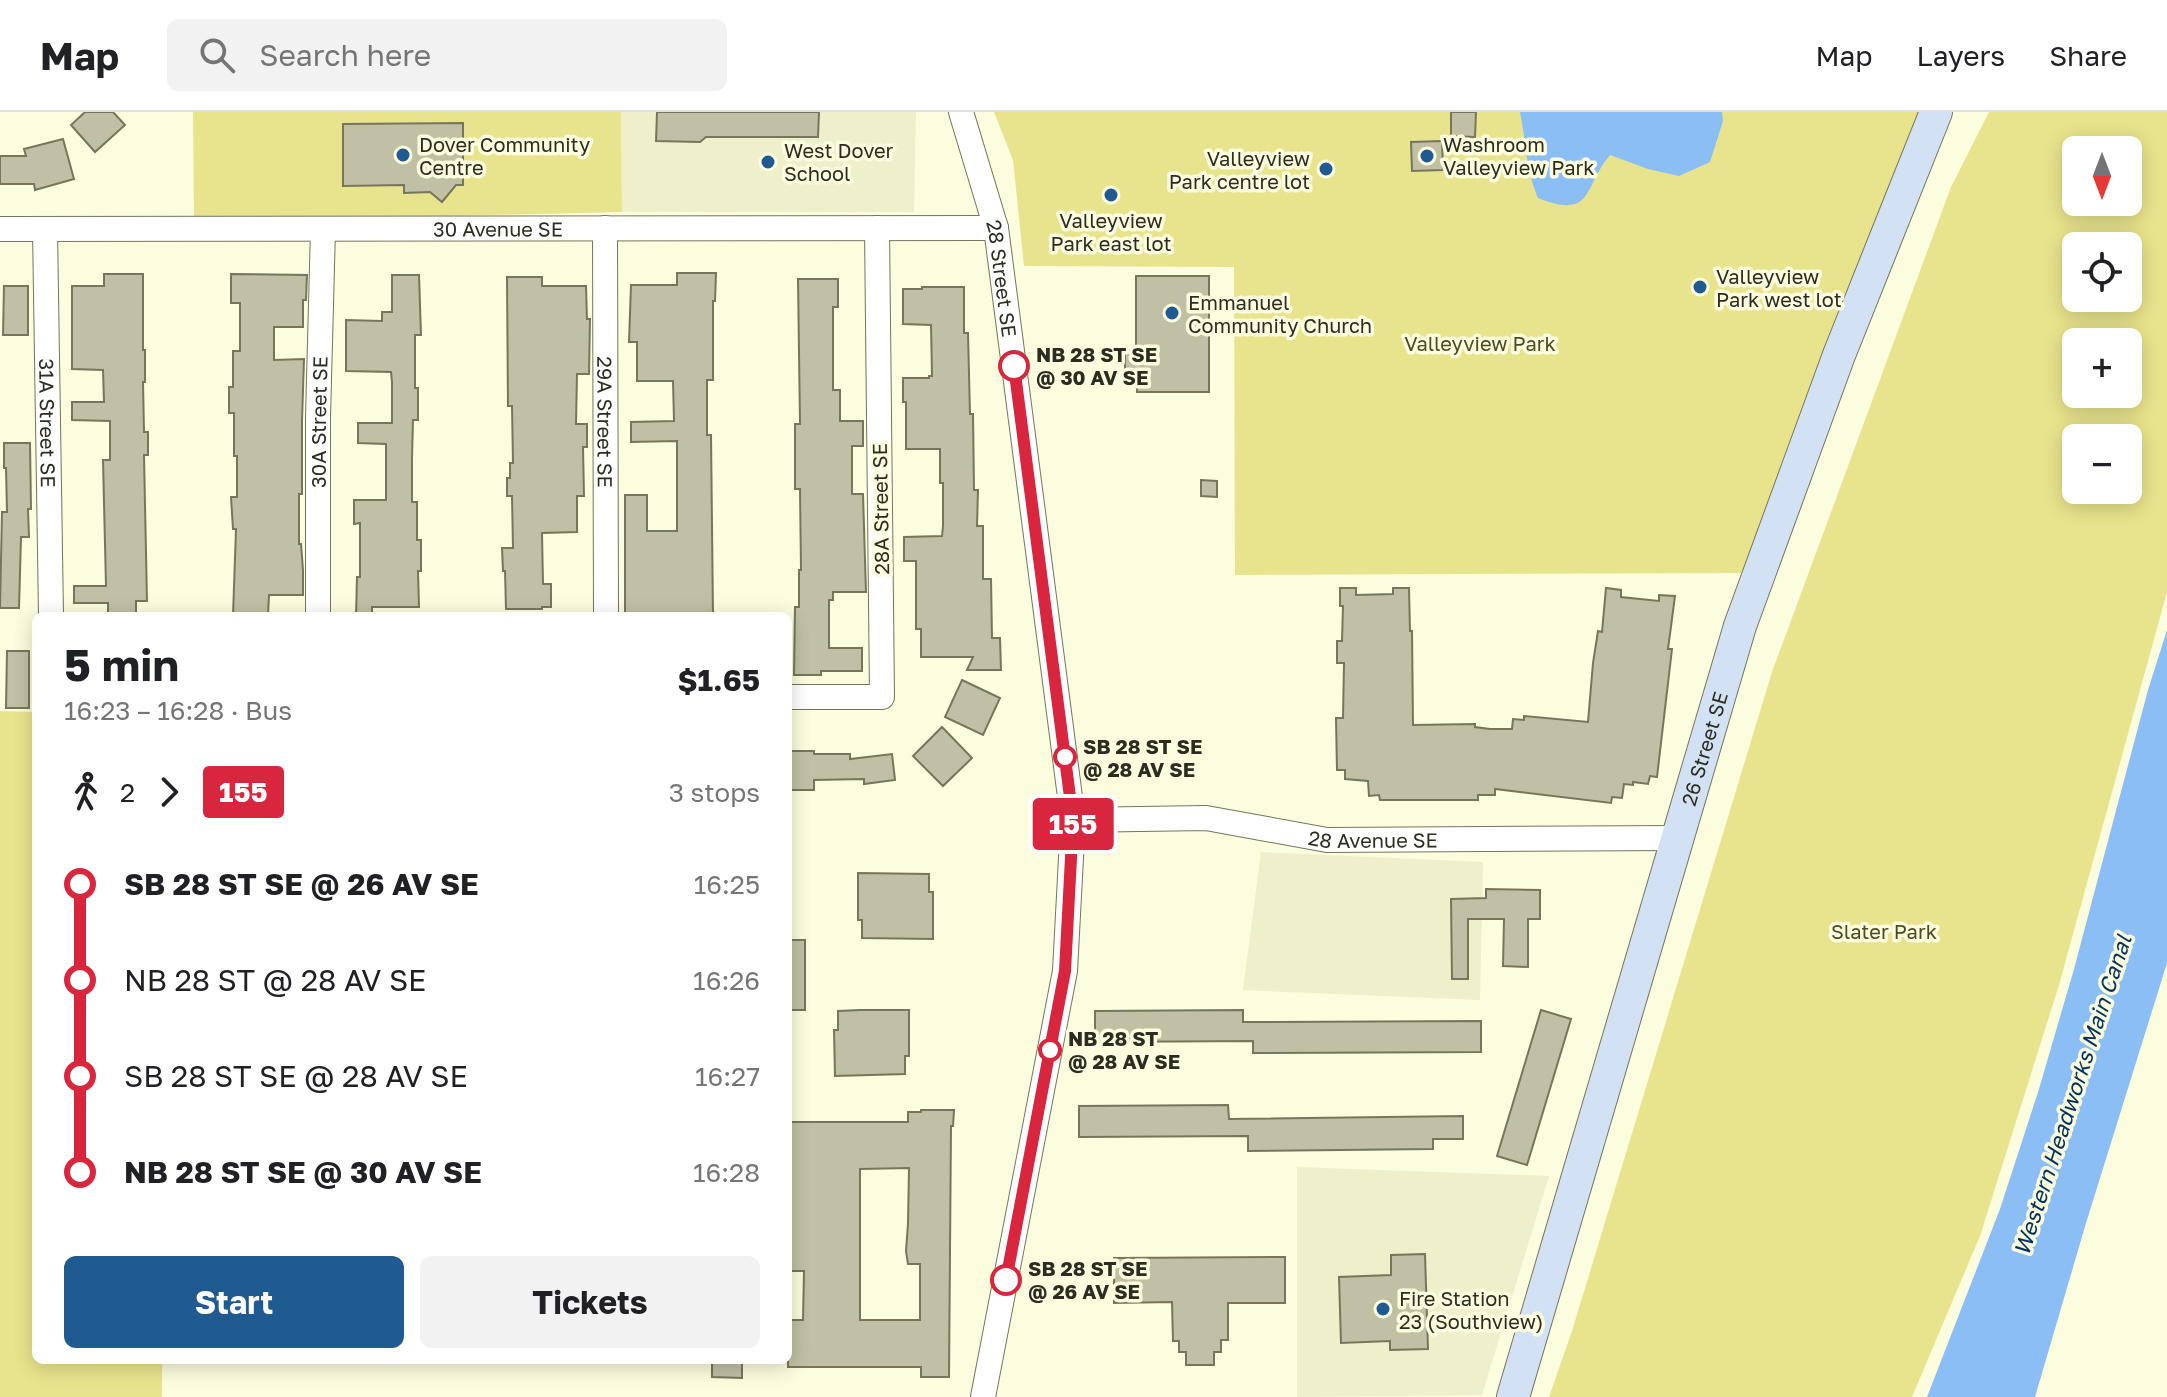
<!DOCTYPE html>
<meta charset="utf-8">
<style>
:root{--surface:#fff;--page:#f2f2f2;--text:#202124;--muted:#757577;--line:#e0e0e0;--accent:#1f5a91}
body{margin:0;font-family:"Golos Text",sans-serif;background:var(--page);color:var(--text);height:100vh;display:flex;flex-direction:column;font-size:30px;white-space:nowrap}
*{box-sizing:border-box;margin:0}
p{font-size:26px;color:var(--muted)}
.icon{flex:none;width:44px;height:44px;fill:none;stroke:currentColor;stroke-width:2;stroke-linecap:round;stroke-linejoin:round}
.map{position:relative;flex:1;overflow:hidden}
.sheet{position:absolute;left:32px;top:500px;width:760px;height:752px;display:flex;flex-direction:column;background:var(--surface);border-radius:12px;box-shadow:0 4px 20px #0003}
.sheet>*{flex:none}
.badge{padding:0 16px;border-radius:6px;font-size:28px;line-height:52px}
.needle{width:52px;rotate:180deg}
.fabs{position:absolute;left:2062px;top:24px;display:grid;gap:16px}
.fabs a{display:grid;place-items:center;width:80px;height:80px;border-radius:12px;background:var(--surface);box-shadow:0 4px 20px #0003;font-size:40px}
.map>.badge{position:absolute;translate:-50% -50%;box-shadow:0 0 0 4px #fff}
.legs{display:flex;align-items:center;gap:12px;height:88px;padding:0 32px;font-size:26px}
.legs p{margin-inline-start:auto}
.summary{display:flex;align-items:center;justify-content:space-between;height:136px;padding:0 32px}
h1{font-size:44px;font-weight:700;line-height:60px}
.action{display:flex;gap:16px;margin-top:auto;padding:16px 32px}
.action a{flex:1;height:92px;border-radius:12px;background:var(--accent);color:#fff;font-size:32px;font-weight:700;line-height:92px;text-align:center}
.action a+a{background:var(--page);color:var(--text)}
ul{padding:0 32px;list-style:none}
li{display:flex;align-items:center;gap:28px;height:96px;font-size:30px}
li i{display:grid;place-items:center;width:12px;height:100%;margin:0 10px;background:currentColor}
li i::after{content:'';width:20px;height:20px;margin:-10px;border:6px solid;border-radius:50%;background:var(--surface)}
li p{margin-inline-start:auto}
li:first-child i{background:linear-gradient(#0000 50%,currentColor 0)}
li:last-child i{background:linear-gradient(currentColor 50%,#0000 0)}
header{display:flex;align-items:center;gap:48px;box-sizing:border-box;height:112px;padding:0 40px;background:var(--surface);border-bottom:2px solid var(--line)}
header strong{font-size:38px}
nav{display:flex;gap:44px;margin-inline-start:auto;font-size:28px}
.search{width:560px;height:72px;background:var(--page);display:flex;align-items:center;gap:20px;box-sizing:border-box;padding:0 28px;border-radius:12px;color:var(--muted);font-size:30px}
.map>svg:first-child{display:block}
.built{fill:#f0efcb}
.green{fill:#e8e48d;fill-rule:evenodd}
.water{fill:#8abef4}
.building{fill:#c1c0a4;stroke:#77765c;stroke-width:2;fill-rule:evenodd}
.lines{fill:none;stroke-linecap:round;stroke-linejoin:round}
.street-casing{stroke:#76755c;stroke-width:26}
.secondary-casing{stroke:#76755c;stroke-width:34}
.street{stroke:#fff;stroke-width:24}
.secondary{stroke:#d2e2f4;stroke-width:32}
.line-1-casing{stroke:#fff;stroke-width:18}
.line-1{stroke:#d7263d;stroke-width:12}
.poi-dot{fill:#1f5a91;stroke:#fcfcde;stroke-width:3}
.stop-1-dot{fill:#fff;stroke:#d7263d;stroke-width:4}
.labels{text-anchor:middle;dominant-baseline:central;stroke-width:7;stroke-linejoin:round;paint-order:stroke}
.poi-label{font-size:20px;fill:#2d2c21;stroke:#fcfcde;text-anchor:start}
.street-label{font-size:20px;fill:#2d2c21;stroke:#fcfcde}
.park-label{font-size:20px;fill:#4d4b22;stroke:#fcfcde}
.stop-label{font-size:20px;font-weight:bold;fill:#2d2c21;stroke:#fcfcde;text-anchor:start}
.water-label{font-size:22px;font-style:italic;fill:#00315a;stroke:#fcfcde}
</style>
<header>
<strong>Map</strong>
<div class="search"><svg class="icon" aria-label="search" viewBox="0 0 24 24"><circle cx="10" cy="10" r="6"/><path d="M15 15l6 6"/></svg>Search here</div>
<nav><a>Map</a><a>Layers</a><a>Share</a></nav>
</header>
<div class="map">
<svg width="2167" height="1285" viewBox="0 0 2167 1285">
<rect width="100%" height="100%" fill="#fcfcde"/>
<path class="built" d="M621 0H916L914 100H622Z
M1261 740 1483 750 1480 888 1243 878Z
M1297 1055 1549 1064 1482 1283 1297 1285Z"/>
<path class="green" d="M193 0H621L622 100 194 110Z
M994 0H1920L1748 461 1235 463 1234 155 1024 154 1013 48Z
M1989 0H2167V480L2059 873 1980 1124 1912 1285H1549L1572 1219 1772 560 1951 75ZM2128 38V90H2076V38ZM2128 134V186H2076V134ZM2076 230H2128V282H2076ZM2128 326V378H2076V326Z
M0 599 36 600V1248H162V1285H0Z"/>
<path class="water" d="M1520 0H1722L1723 9 1710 50 1679 64 1648 57 1610 43C1583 75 1594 108 1538 86 1526 59 1526 29 1520 0Z
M2167 518V851L2086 1111 2035 1285H1927L2000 1097 2039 977 2074 857 2148 578Z"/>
<path class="building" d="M85 0H113L125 13 95 40 71 13Z
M657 0H819L818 25H706L700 30 656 29Z
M1451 0H1476L1475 25 1451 24Z
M463 11V73H456L442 90 430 80 404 81V73L343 74V12Z
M63 27 74 67 35 78 34 72H0V44H26L24 37Z
M1442 29 1443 58 1412 59 1411 30Z
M677 161H716L715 189H713V268H707V323H711L713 504H625V383H647V419H677V329L631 330V310L674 309 673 269H637V230H629L631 173H677Z
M104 162H143V238H145V270H143L144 320H148V343H144L147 489H136V504H108V491H74V474H106L103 348H110V309L72 308V290H104L103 258 72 257V174H104Z
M231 162 307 163 306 188H303V215H274V248L304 247 302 309V382H299V432H301L303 458V483H269L268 504H233L236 417H233L231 385H237V344H234V301H229V275H233V239H240V191H231Z
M392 163H419L421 223H415V276H418V308H413L412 346V390H417V428H421V459H418L419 495H372V504H356L357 465H360V411L354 412V388H386V332L358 331V311H392V270L391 260 346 259V208L382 209V200H392Z
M1136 164H1209V280H1137V261H1125V238H1136Z
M507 165H542V174H586L587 207H590L589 262H577L576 312H587V335H583L584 384H577V420L542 421 543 472H551V495H542V497H506L505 459H503L502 436H513L512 384H507V366H510V351H513L512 294H508Z
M798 167H838V195H833V278H840V309H863V334H852V382H863L866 480H833V488H829V536H862V559H821V563H794L795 495H799V458H801L800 377H795V312H800Z
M4 174H28V223H3Z
M922 175H964V221H968L970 302H973L974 378H978L977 414H983V467H991L992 526H1000L1001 558H967L973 545H921V517H916V449H904V425L942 424 943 414V371H940V337H906V290H903V266H929V264H932L931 213 903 212V177H922Z
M4 331H30L31 397H28L29 425H21L19 496H0L2 400H7L6 356H4Z
M1201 368 1217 369V385L1201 384Z
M1340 476H1356V483L1393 482V476H1409L1410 519H1412L1413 613 1475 612V615L1490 617H1512L1513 607 1524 608V604L1588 610 1593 551 1598 519 1602 520 1606 476 1621 478V485L1659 489V483L1675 484 1668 537H1672L1657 665 1650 664 1648 672 1633 670V673L1624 672 1622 686 1612 685 1611 691 1495 677V683H1478V688H1380L1379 683 1369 684 1368 669 1345 667V658H1337L1336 606H1343L1344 551H1337V529H1342L1343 494H1340Z
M7 539H29V596H6Z
M962 568 1000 586 983 623 945 605Z
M942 615 972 646 943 674 913 644Z
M788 639H814V642H850V647L892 642 895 668 864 672V667L814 668V678H788Z
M858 761 929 762V780H933V827L862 826V808H858Z
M1486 777 1540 778V807H1528V855L1503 854 1504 807H1468V867H1452L1451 787 1486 786Z
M788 828H805V898H788Z
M860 898H909V944H905V962L835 964 834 918H838V899Z
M1243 898V910L1481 909V940L1253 941V929L1095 930V899Z
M1541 898 1571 907 1527 1053 1497 1044Z
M1228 993 1229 1007 1463 1004V1027H1433V1037L1248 1039V1024L1079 1025V994Z
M921 998H954L953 1014H951L949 1265H921V1255H788V1208H803L804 1159H788V1010H908V1000H921ZM909 1056 908 1112 906 1139 908 1152H920V1208H860V1057Z
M1425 1142 1428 1237 1390 1238V1229L1341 1231 1339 1165 1391 1163V1143Z
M1285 1145V1191H1228V1228H1221V1240H1214V1253H1186V1240H1179V1229H1173L1172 1190 1114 1191V1146Z
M712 1248H742V1266L712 1265Z"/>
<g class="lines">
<g class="street-casing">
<g id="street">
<path id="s1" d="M961 0 996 116 1073 708 1065 859 983 1285"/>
<path id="s2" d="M605 116 606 504"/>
<path id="s3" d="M0 117 996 116"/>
<path id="s4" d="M45 117 51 504"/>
<path id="s5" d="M318 504V305L323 117"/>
<path d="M788 585H882L877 116"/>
<path id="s6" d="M1073 708 1206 706 1327 728 1676 726"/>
</g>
</g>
<g class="secondary-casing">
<g id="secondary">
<path id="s7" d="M1513 1285 1740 514 1839 243 1936 0"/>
</g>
</g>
<use href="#street" class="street"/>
<use href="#secondary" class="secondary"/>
</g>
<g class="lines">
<g class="line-1-casing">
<path id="line-1" d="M1006 1168 1065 859 1073 708 1014 254"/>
</g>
<use href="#line-1" class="line-1"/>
</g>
<g class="poi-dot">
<circle cx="403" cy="43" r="8"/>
<circle cx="1427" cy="44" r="8"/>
<circle cx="768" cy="50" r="8"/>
<circle cx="1326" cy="57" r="8"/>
<circle cx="1111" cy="83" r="8"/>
<circle cx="1700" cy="175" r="8"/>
<circle cx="1172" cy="201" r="8"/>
<circle cx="1383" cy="1197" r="8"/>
</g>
<g class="stop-1-dot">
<circle cx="1014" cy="254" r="14"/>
<circle cx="1065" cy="645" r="10"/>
<circle cx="1050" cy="938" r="10"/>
<circle cx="1006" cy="1168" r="14"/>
</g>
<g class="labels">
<g class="poi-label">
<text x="419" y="32">Dover Community<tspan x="419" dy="23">Centre</tspan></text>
<text x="1443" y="32">Washroom<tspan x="1443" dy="23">Valleyview Park</tspan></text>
<text x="784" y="38">West Dover<tspan x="784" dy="23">School</tspan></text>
<text x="1310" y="46" text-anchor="end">Valleyview<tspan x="1310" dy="23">Park centre lot</tspan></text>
<text x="1111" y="108" text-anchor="middle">Valleyview<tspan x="1111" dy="23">Park east lot</tspan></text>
<text x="1716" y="164">Valleyview<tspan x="1716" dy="23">Park west lot</tspan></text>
<text x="1188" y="190">Emmanuel<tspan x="1188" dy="23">Community Church</tspan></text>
<text x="1399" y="1186">Fire Station<tspan x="1399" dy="23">23 (Southview)</tspan></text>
</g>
<g class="street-label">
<text stroke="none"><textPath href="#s3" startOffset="498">30 Avenue SE</textPath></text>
<text stroke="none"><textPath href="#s1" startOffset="172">28 Street SE</textPath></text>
<text stroke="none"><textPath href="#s5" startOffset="194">30A Street SE</textPath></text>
<text stroke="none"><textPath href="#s2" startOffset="194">29A Street SE</textPath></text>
<text stroke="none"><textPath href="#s4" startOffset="194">31A Street SE</textPath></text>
<text transform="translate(880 397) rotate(-91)">28A Street SE</text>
<text stroke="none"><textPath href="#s7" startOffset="676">26 Street SE</textPath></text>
<text stroke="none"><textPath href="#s6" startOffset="302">28 Avenue SE</textPath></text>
</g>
<g class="park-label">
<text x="1480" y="231">Valleyview Park</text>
<text x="1884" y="819">Slater Park</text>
</g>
<g class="stop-label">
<text x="1036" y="242">NB 28 ST SE<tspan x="1036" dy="23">@ 30 AV SE</tspan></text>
<text x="1083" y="634">SB 28 ST SE<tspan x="1083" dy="23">@ 28 AV SE</tspan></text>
<text x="1068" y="926">NB 28 ST<tspan x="1068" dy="23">@ 28 AV SE</tspan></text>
<text x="1028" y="1156">SB 28 ST SE<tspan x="1028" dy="23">@ 26 AV SE</tspan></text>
</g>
<g class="water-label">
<text transform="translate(2072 983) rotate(-72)">Western Headworks Main Canal</text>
</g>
</g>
</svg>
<div class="fabs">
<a><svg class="needle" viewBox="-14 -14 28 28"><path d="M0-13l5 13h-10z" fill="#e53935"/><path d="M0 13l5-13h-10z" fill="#757577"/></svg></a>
<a><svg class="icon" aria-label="locate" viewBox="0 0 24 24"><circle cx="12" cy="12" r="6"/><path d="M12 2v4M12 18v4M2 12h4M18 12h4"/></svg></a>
<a>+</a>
<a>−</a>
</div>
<b class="badge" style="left:1073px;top:712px;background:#d7263d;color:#fff">155</b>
<section class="sheet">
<div class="summary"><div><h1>5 min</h1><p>16:23 – 16:28 · Bus</p></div><b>$1.65</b></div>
<div class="legs"><svg class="icon" aria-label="walk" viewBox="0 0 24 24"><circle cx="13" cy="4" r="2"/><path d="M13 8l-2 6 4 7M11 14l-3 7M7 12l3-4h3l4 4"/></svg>2<svg class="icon" aria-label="forward" viewBox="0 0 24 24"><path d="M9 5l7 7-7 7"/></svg><b class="badge" style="background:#d7263d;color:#fff">155</b><p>3 stops</p></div>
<ul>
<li><i style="color:#d7263d"></i><b>SB 28 ST SE @ 26 AV SE</b><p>16:25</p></li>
<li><i style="color:#d7263d"></i><span>NB 28 ST @ 28 AV SE</span><p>16:26</p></li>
<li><i style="color:#d7263d"></i><span>SB 28 ST SE @ 28 AV SE</span><p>16:27</p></li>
<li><i style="color:#d7263d"></i><b>NB 28 ST SE @ 30 AV SE</b><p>16:28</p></li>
</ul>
<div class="action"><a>Start</a><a>Tickets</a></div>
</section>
</div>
